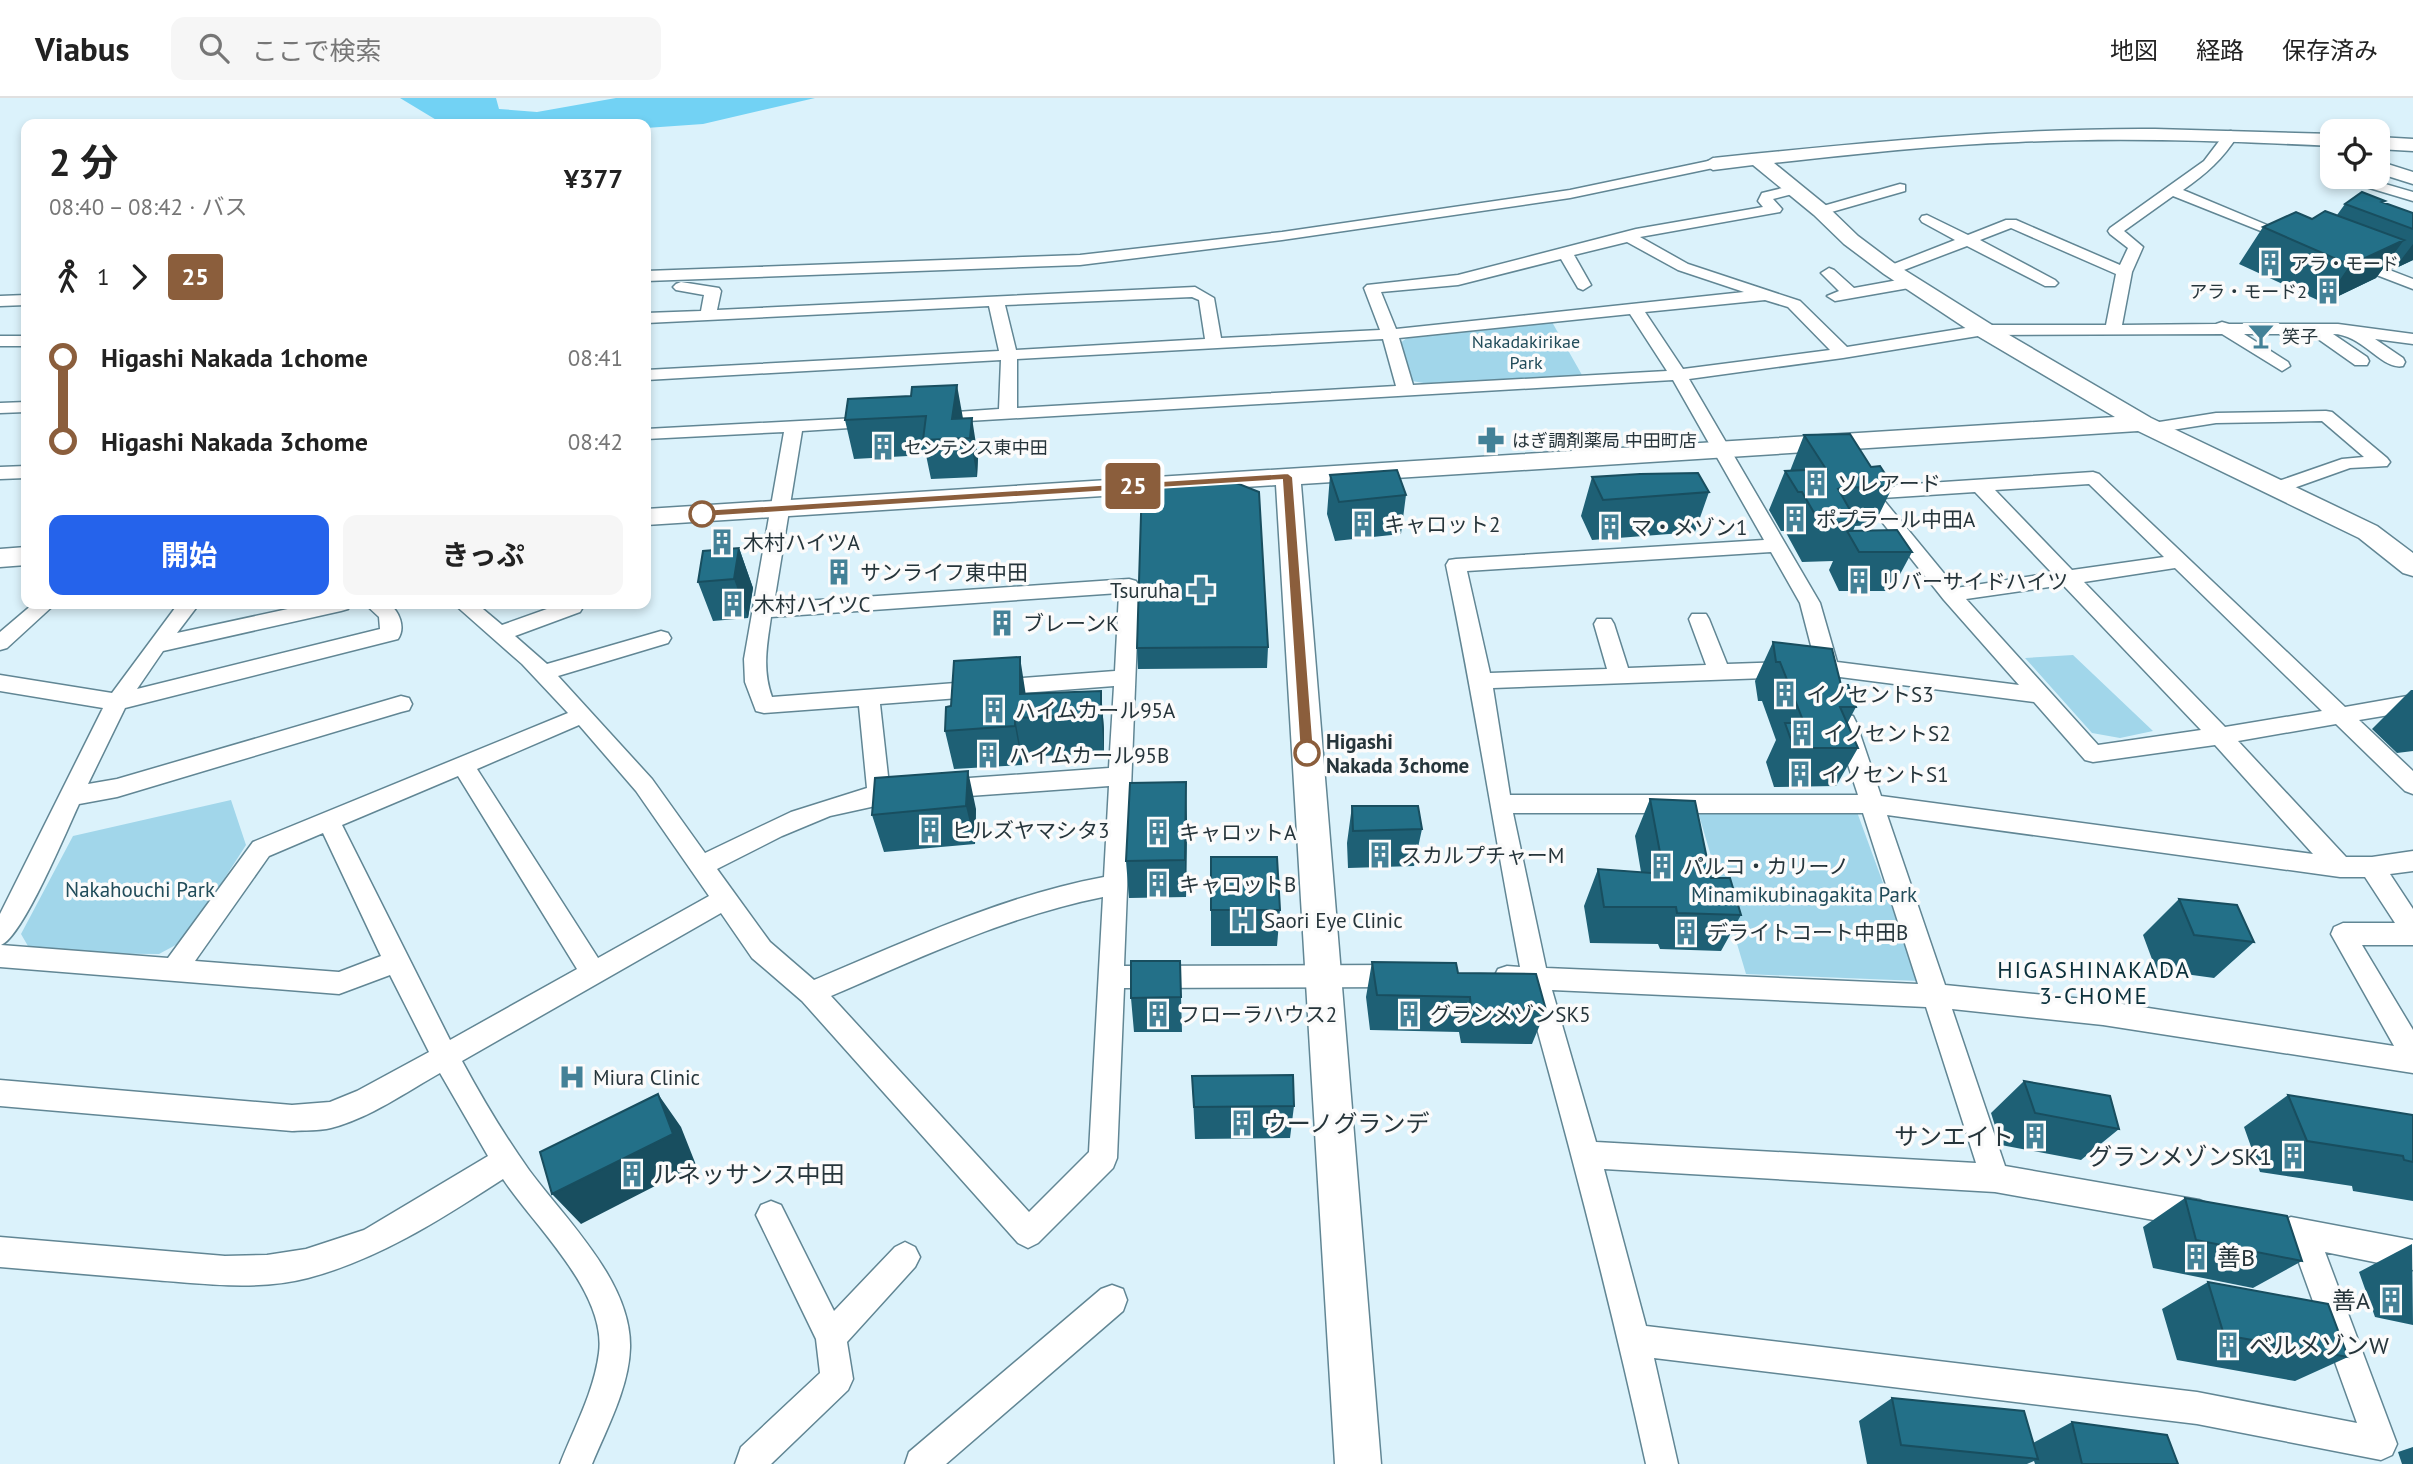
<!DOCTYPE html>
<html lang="ja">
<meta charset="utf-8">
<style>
:root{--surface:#fff;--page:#f6f6f6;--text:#222;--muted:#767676;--line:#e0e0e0;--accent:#2563eb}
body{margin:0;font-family:"PT Sans","Noto Sans JP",sans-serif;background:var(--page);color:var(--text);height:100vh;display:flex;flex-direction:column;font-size:26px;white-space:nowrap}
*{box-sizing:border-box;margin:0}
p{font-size:23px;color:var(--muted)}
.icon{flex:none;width:38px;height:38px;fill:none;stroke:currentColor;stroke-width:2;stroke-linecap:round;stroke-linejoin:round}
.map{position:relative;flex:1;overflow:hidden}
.details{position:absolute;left:21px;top:21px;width:630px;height:490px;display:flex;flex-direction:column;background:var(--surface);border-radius:14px;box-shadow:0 4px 10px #0003}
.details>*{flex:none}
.badge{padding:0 14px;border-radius:5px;font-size:24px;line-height:46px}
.buttons{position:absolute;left:2320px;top:21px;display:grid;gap:14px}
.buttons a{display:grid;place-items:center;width:70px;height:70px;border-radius:14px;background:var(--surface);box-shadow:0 4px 10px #0003;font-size:35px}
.map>.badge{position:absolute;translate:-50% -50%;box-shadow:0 0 0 4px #fff}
.legs{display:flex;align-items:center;gap:10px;height:77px;padding:0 28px;font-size:23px}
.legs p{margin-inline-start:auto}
.headline{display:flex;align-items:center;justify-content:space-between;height:119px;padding:0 28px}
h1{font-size:38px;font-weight:700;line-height:52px}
.primary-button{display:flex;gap:14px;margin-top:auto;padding:14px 28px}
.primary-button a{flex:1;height:80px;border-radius:14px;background:var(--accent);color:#fff;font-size:28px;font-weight:700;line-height:80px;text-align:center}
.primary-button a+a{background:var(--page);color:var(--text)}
ul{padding:0 28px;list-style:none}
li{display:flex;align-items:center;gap:24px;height:84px;font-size:26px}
li i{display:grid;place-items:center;width:10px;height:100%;margin:0 9px;background:currentColor}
li i::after{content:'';width:18px;height:18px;margin:-9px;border:5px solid;border-radius:50%;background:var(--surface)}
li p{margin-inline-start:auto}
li:first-child i{background:linear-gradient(#0000 50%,currentColor 0)}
li:last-child i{background:linear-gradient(currentColor 50%,#0000 0)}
header{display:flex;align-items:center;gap:42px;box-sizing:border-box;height:98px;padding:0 35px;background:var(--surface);border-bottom:2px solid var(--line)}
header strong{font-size:33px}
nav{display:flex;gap:38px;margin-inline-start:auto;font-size:24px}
.search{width:490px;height:63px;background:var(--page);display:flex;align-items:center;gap:18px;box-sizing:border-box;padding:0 24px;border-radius:14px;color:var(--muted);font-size:26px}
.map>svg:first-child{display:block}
.green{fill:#a1d6ea}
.water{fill:#72d2f4}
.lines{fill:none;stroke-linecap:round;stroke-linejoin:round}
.street-casing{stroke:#618694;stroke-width:3}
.secondary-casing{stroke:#618694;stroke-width:3}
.street{fill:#fff;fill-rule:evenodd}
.secondary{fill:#fff;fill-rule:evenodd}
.wall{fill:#1e6075}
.shaded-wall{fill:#184e5f}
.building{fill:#237088;stroke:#184e5f;stroke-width:2}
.line-1{fill:#8b5e3c;stroke:#fff;stroke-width:2}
.stop-1-dot{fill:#fff;stroke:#8b5e3c;stroke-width:3.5}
.labels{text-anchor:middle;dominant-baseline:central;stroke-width:7;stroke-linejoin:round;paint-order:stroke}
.far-poi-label{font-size:18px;fill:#26353b;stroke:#fbfbfb;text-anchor:start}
.far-park-label{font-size:18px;fill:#214c5a;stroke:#fbfbfb}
.poi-label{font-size:21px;fill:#26353b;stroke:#fbfbfb;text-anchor:start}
.stop-label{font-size:21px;font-weight:bold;fill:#26353b;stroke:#fbfbfb;text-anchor:start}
.park-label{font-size:21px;fill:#214c5a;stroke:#fbfbfb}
.neighbourhood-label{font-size:23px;letter-spacing:2px;fill:#0a303b;stroke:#fbfbfb}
.near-poi-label{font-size:24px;fill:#26353b;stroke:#fbfbfb;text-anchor:start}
</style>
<header>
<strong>Viabus</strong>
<div class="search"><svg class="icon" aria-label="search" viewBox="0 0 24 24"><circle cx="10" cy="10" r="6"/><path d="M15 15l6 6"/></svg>ここで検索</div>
<nav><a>地図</a><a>経路</a><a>保存済み</a></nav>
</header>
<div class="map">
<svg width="2413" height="1366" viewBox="0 0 2413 1366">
<rect width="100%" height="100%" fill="#dbf2fb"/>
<path class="green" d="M1552 224 1582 277 1429 286 1412 283 1399 246 1408 239Z
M2073 557 2153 633 2120 640 2092 635 2025 560Z
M231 702 246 747 185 842 159 856 32 855 21 836 73 738Z
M1698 714H1857L1919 883 1746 876Z"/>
<path class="water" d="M400 0H496L499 11 537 14 616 0H815L703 26 646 30V26H443Z"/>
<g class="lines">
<g class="street-casing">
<path id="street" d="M2231 33 2238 37C2223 61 2206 76 2183 92L2298 140 2291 144 2286 143 2173 98 2124 133 2143 149 2132 174 2122 227 2216 226 2222 224 2229 226H2338L2413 236V246L2375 241 2403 260 2405 264 2403 268C2383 273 2362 236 2333 236L2367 259 2369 263 2367 267H2355L2311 236H2244L2288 264 2290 268 2282 273 2222 236 1984 237 1843 260 1689 281 1820 505 1837 564 2019 587 1944 502 1859 395 1868 389 2093 374 2099 376 2345 609 2413 597V613L2359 622 2413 673V696L2405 693 2336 626 2238 643 2346 759H2372L2413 753V773L2390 776 2413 811V847H2362L2413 932V975L2103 927 1952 911 2005 1068 2199 1102 2209 1106 2214 1116 2209 1126 2199 1130 1995 1094 1604 1071 1646 1228 2197 1294 2357 1325 2293 1148 2281 1143 2276 1133 2281 1123 2291 1119 2413 1142V1172L2325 1154 2397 1346 2392 1357 2381 1362 2197 1326 1654 1260 1678 1366H1646C1611 1206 1570 1048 1526 891L1498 887 1494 879 1498 871 1507 868 1520 869C1494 735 1474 600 1446 467L1449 462 1456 461 1764 442 1673 282 934 325 925 320 928 316 999 311 1001 262 646 282V272L999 253 989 208 646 225V215L701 213 704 197 676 192 673 189 676 186 681 184 719 190 721 193 717 212 1195 189 1214 200 1221 240 1380 232 1364 190 1367 187 1458 177 1636 131 1763 109 1758 103 1762 95 1795 87 1800 88V94L1773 101 1782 111 1780 114 1640 139 1688 166 1800 203 1847 249 1984 227H2106L2116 176 2011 130 1980 142 2055 182 2058 185 2055 188H2045L1967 148 1896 175H1886L1883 172 1886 169 1955 142 1922 124 1920 121 1922 118 1927 117 1968 137 2006 122H2016L2120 167 2128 150 2110 136 2108 133 2110 130 2204 63 2226 34ZM1627 144 1678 172 1744 194 1396 231 1381 194 1458 187 1561 161 1578 190 1583 192 1591 187 1574 157ZM1192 199 1199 202 1205 241 1016 252 1005 207ZM1765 202 1788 209 1830 252 1683 271 1645 214ZM1630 216 1667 273 1413 287 1399 240ZM1383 241 1396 288 1017 310V261ZM2089 386 2164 459 2072 472 1995 392ZM1975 394 2052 475 1956 490 1882 400ZM1771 454 1800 505 1815 563 1727 566 1709 521 1706 516H1692L1689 521 1706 567 1628 570 1614 526 1611 521H1597L1594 526 1607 571 1490 575 1467 473ZM2175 470 2322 613 2225 629 2084 484ZM2063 487 2201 632 2098 647 1966 501ZM1819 578 1822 583 1830 586 1838 583 1840 579 2034 604 2085 662 2093 664 2215 647 2313 756 1881 698 1856 624 1853 618 1845 616 1837 618 1834 624 1858 697H1510L1493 590ZM1513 715H1863L1918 886 1546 870ZM1887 717 2340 779H2365L2395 825H2343L2334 829 2331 836 2394 948 2103 903 1945 887ZM1552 892 1926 909 1976 1065 1596 1044Z
M1713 62 1720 66 1718 69 1570 100 1282 142 1080 167 646 183V173L1080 157 1282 134 1570 92Z
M2361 79 2413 94V103L2356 86 2354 83Z
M1900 86 1905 87V93L1821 117 1814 113 1816 110Z
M2353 158 2413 181V191L2348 166 2345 163Z
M1829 170 1834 172 1854 190 1909 180 1917 185 1909 190 1835 203 1827 198 1839 193 1821 175Z
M26 197V207L0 208V198Z
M0 238H26V248H0Z
M26 304V314L0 315V305Z
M2326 313 2332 314 2387 360 2390 364 2387 368 2350 370 2277 396 2268 390 2270 386 2342 361 2364 359 2322 323 2216 325 2153 335 2144 330 2153 325 2216 315Z
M875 319 884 324 881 328 802 333 774 505 1129 481 1136 483 1139 488 1124 868 1400 867 1409 870 1413 878 1409 886 1400 889 1124 890 1117 1060 1113 1070 1038 1145 1028 1150 1018 1145 802 903 752 860 721 815 462 963C482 1000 504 1037 529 1072 565 1121 632 1184 630 1250 629 1289 607 1330 592 1366H560C574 1330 594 1294 599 1255 607 1194 534 1128 503 1081 441 1121 380 1161 308 1180 258 1193 205 1186 154 1182 103 1178 51 1173 0 1169V1139L225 1158 267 1157 306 1151 364 1132 488 1058 440 975C406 994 370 1020 331 1030 319 1033 304 1032 292 1033L0 1008V982L292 1007 330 1004 357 993 429 954 390 877 339 896 0 869V816L103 610 0 593V577L112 595 178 506H199L177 535 311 506H351L348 511 341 513 163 553 137 591 380 531 379 519 365 506H389C399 513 406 529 398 541L125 610 88 686 117 681 401 598 409 600 412 606 409 612 401 614 117 699 79 706C67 732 22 840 1 847L168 860 253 744 568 615 522 566 454 506H477L502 527 561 506H581L583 509 580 514 515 538 547 566 661 533 668 535 671 540 668 545 558 578 652 681 705 755 791 714 867 690 859 608 764 615 756 613 745 584 744 561 784 334 646 341V331ZM1119 495 1115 573 772 599C762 571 767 547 771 519ZM1114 588 1109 670 941 682 933 685 930 691 933 697 941 700 1109 688 1104 779C1002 798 909 842 814 882L770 844 717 771 782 738 830 718 912 700 915 694 912 688 904 685 889 687 880 606ZM579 627 636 693 709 798 598 860 477 671ZM458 678 577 871 450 942 342 727ZM323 735 381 858 339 874 195 863 269 758ZM1103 799 1089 1054 1029 1114 831 898C920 860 1007 818 1103 799Z
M26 368V380L0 381V369Z
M33 506H55L7 550 0 552V534Z
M771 1103 781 1107 834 1213 895 1149 905 1144 915 1149 920 1159 915 1169 847 1244 853 1281 848 1292 771 1366H735L741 1349 820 1275 816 1241 756 1117 761 1107Z
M1112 1187 1123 1191 1127 1202 1123 1213 946 1366H905L909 1354 1101 1191Z"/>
</g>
<g class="secondary-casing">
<path id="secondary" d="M2155 31 2333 36V48C2228 43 2123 39 2018 44 1936 47 1855 56 1774 65L1828 109 1858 138 1898 168 1992 227 2151 320 2377 428 2413 455V478L2403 475 2359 440 2138 333 1301 386 1381 1366H1335L1276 387 646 427V411L2115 319 1976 237 1884 176 1844 146 1814 117 1753 67 1713 72 1703 66 1713 60C1860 45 2006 30 2155 31Z
M2378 39 2413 41V53L2378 51Z
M2378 63 2413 74V86L2378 75Z
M26 449V467L0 469V451Z"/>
</g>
<use href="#street" class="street"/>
<use href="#secondary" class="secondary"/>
</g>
<path class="wall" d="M2383 105 2413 115V162L2394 171 2385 168 2376 180 2324 205 2239 166 2263 129 2337 117 2345 106Z
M848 301 963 321 978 359 977 379 931 381 926 357 854 361 845 322Z
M1804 337 1871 369 1893 388 1874 427 1855 428 1853 433 1912 454 1891 493H1839L1829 472 1833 463 1802 464 1785 433H1781L1769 412 1785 373H1790Z
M1330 377 1406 397 1401 436 1335 443 1327 416Z
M1592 379 1709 394 1695 434 1592 442 1581 418Z
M739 450 753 490 748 520 713 523 698 484Z
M1773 544 1841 587 1856 609 1847 626 1858 650 1836 688 1774 689 1766 664 1776 642 1762 603H1758L1755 583Z
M1268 549 1267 570 1138 571 1137 550Z
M2411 592H2413V653L2397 655 2372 631Z
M1101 593 1104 632V655L1022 659V667L954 671 945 633 1025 596Z
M875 680 976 711 975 746 884 754 872 717Z
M1650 701 1711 780 1741 817 1721 853 1660 851 1658 846 1590 845 1584 808 1598 771 1641 774 1635 738Z
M1352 708 1422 731 1414 768 1348 770 1347 745Z
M1187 722 1186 799 1129 800 1126 763Z
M1211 759 1280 812 1277 848H1211Z
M2179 801 2254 844 2214 880 2156 872 2143 837Z
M1372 864 1458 875 1546 912 1532 946 1461 945 1459 934 1370 932 1366 899Z
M1181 898 1182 934H1134L1131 900Z
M1192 978 1294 1008 1290 1040 1195 1041Z
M2024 983 2119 1031 2081 1062 2001 1047 1991 1015Z
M2288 997 2413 1017V1103L2353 1093 2352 1088 2260 1074 2244 1029Z
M2185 1100 2302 1163 2253 1190 2153 1170 2143 1129Z
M2412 1146 2413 1227 2375 1219 2359 1174Z
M2208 1184 2348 1259 2295 1283 2177 1262 2162 1211Z
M1892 1300 2033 1345 2072 1324 2178 1366H2035L2034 1363 2027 1366H1867L1859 1323Z
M2413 1349V1366H2402L2398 1354Z"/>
<path class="shaded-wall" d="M2404 142 2376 180 2324 205 2350 167Z
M2413 146V162L2394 171Z
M957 287 964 326 952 321Z
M972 320 978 359 977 379 970 340Z
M739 450 753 490 748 520 734 481Z
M1020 559 1026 598 1020 596Z
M1101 593 1104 632V655L1101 616Z
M1015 620 1022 659V667L1015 628Z
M968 673 976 711 975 746 966 708Z
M1186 684 1187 722 1186 799 1185 762Z
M658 996 681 1029 696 1067 581 1126 552 1096Z"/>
<path class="building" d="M2362 94 2385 103 2382 104 2413 115V131L2345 106Z
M2325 113 2404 142 2350 167 2263 129 2296 114 2312 121Z
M957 287 952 321 972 320 970 340 923 342 926 318 845 322 848 301 911 298 912 289Z
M1850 336 1871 369 1880 368 1893 388 1840 390 1838 391 1857 424 1820 425 1802 394H1798L1785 373 1826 371 1804 337Z
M1397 372 1406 397 1339 404 1330 377Z
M1698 375 1709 394 1603 402 1592 379 1640 376Z
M1142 384H1234L1259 394 1268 549 1137 550Z
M1897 432 1912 454H1859L1847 433Z
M739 450 734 481 698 484 703 453Z
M1773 544 1832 551 1841 587H1848L1856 609H1840L1858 650H1794L1785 625H1804L1780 564H1776Z
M1020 559V596L1101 593V616L1015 620V628L945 633 946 609 951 608 954 563Z
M968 673 966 708 872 717 875 680Z
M1186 684 1185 762 1126 763 1130 685Z
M1650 701 1695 703 1711 780H1730L1741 817 1677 815 1676 809H1604L1598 771 1664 776Z
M1352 708H1418L1422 731 1353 733Z
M1211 759H1277L1280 812H1211Z
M2179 801 2237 807 2254 844 2194 837Z
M1131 863H1180L1181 899 1131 900Z
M1372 864 1456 865 1458 875 1536 876 1546 912 1471 911 1470 899 1377 897Z
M1293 977 1294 1008 1194 1009 1192 978Z
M2024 983 2110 998 2119 1031 2035 1015Z
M658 996 673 1036 552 1096 540 1054Z
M2288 997 2413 1017V1064L2404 1062 2403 1058 2307 1043Z
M2185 1100 2287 1118 2302 1163 2196 1142Z
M2208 1184 2328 1206 2348 1259 2224 1237Z
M1892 1300 2024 1313 2038 1361 1901 1347Z
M2072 1324 2167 1337 2178 1366H2082Z"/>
<path class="line-1" d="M1288 375 1293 379 1314 655 1307 660 1300 655 1282 382 702 419 697 416 702 412Z"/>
<defs>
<g id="building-bare" transform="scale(2.1)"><path d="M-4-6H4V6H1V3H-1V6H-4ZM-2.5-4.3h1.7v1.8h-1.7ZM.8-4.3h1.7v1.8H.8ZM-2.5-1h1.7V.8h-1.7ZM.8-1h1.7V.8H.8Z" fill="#438197" stroke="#fbfbfb" stroke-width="2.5" paint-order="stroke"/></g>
<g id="bar-bare" transform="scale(2.1)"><path d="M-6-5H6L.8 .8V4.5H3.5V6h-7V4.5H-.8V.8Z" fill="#438197" stroke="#fbfbfb" stroke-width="2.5" paint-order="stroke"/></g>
<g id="pharmacy-bare" transform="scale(2.1)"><path d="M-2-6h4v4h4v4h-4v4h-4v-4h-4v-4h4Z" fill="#438197" stroke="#fbfbfb" stroke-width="2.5" paint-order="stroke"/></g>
<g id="hospital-bare" transform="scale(2.1)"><path d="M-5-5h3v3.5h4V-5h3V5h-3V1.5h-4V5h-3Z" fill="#438197" stroke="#fbfbfb" stroke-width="2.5" paint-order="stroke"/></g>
</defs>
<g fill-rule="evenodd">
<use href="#building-bare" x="2270" y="165"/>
<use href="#building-bare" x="2328" y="193"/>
<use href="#bar-bare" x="2261" y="238"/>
<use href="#pharmacy-bare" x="1491" y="342"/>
<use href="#building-bare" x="883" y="349"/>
<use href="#building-bare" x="1816" y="385"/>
<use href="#building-bare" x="1795" y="421"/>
<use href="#building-bare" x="1363" y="426"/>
<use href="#building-bare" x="1610" y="429"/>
<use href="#building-bare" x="722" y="444"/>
<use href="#building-bare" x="839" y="474"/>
<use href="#building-bare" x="1859" y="483"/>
<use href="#pharmacy-bare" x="1201" y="492"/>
<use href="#building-bare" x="733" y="506"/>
<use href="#building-bare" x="1002" y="525"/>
<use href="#building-bare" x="1785" y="596"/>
<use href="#building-bare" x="994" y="612"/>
<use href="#building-bare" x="1802" y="635"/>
<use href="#building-bare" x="988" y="657"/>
<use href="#building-bare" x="1800" y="676"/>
<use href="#building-bare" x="930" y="732"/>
<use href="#building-bare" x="1158" y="734"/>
<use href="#building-bare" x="1380" y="757"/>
<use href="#building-bare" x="1662" y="768"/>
<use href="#building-bare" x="1158" y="786"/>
<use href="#hospital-bare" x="1243" y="822"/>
<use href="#building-bare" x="1686" y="834"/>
<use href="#building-bare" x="1158" y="916"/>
<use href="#building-bare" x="1409" y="916"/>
<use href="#hospital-bare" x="572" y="979"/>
<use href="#building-bare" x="1242" y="1025"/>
<use href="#building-bare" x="2035" y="1038"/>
<use href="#building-bare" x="2293" y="1058"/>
<use href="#building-bare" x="632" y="1076"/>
<use href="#building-bare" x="2196" y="1159"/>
<use href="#building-bare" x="2391" y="1202"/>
<use href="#building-bare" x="2228" y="1247"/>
</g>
<g class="stop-1-dot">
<circle cx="702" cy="416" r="12"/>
<circle cx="1307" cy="655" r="12"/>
</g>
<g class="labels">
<g class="far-poi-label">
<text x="2291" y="165">アラ・モード</text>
<text x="2307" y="193" text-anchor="end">アラ・モード2</text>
<text x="2282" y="238">笑子</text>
<text x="1512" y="342">はぎ調剤薬局 中田町店</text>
<text x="904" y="349">センテンス東中田</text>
</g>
<g class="far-park-label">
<text x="1526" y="243">Nakadakirikae<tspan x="1526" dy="21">Park</tspan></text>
</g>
<g class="poi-label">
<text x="1837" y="385">ソレアード</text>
<text x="1816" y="421">ポプラール中田A</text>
<text x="1384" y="426">キャロット2</text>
<text x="1631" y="429">マ・メゾン1</text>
<text x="743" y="444">木村ハイツA</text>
<text x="860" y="474">サンライフ東中田</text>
<text x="1880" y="483">リバーサイドハイツ</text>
<text x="1180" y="492" text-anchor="end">Tsuruha</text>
<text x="754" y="506">木村ハイツC</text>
<text x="1023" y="525">ブレーンK</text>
<text x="1806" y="596">イノセントS3</text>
<text x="1015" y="612">ハイムカール95A</text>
<text x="1823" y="635">イノセントS2</text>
<text x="1009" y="657">ハイムカール95B</text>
<text x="1821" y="676">イノセントS1</text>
<text x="951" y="732">ヒルズヤマシタ3</text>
<text x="1179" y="734">キャロットA</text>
<text x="1401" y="757">スカルプチャーM</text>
<text x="1683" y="768">パルコ・カリーノ</text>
<text x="1179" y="786">キャロットB</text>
<text x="1264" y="822">Saori Eye Clinic</text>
<text x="1707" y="834">デライトコート中田B</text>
<text x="1179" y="916">フローラハウス2</text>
<text x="1430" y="916">グランメゾンSK5</text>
<text x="593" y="979">Miura Clinic</text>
</g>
<g class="stop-label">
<text x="1326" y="643">Higashi<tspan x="1326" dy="24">Nakada 3chome</tspan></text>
</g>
<g class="park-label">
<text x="140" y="791">Nakahouchi Park</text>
<text x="1804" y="796">Minamikubinagakita Park</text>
</g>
<g class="neighbourhood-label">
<text x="2094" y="871">HIGASHINAKADA<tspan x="2094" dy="26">3-CHOME</tspan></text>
</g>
<g class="near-poi-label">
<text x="1263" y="1025">ウーノグランデ</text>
<text x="2014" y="1038" text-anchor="end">サンエイト</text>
<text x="2272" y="1058" text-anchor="end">グランメゾンSK1</text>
<text x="653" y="1076">ルネッサンス中田</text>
<text x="2217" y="1159">善B</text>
<text x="2370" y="1202" text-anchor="end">善A</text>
<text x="2249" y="1247">ベルメゾンW</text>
</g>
</g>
</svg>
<div class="buttons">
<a><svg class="icon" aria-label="locate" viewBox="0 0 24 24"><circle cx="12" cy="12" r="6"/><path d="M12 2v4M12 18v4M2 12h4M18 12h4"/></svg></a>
</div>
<b class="badge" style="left:1133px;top:388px;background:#8b5e3c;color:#fff">25</b>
<section class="details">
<div class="headline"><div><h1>2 分</h1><p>08:40 – 08:42 · バス</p></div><b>¥377</b></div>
<div class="legs"><svg class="icon" aria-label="walk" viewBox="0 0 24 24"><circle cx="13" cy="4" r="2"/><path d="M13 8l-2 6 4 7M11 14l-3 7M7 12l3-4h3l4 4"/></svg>1<svg class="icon" aria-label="forward" viewBox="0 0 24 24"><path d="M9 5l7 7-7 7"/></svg><b class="badge" style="background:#8b5e3c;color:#fff">25</b></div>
<ul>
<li><i style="color:#8b5e3c"></i><b>Higashi Nakada 1chome</b><p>08:41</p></li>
<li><i style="color:#8b5e3c"></i><b>Higashi Nakada 3chome</b><p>08:42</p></li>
</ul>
<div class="primary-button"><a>開始</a><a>きっぷ</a></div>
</section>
</div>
